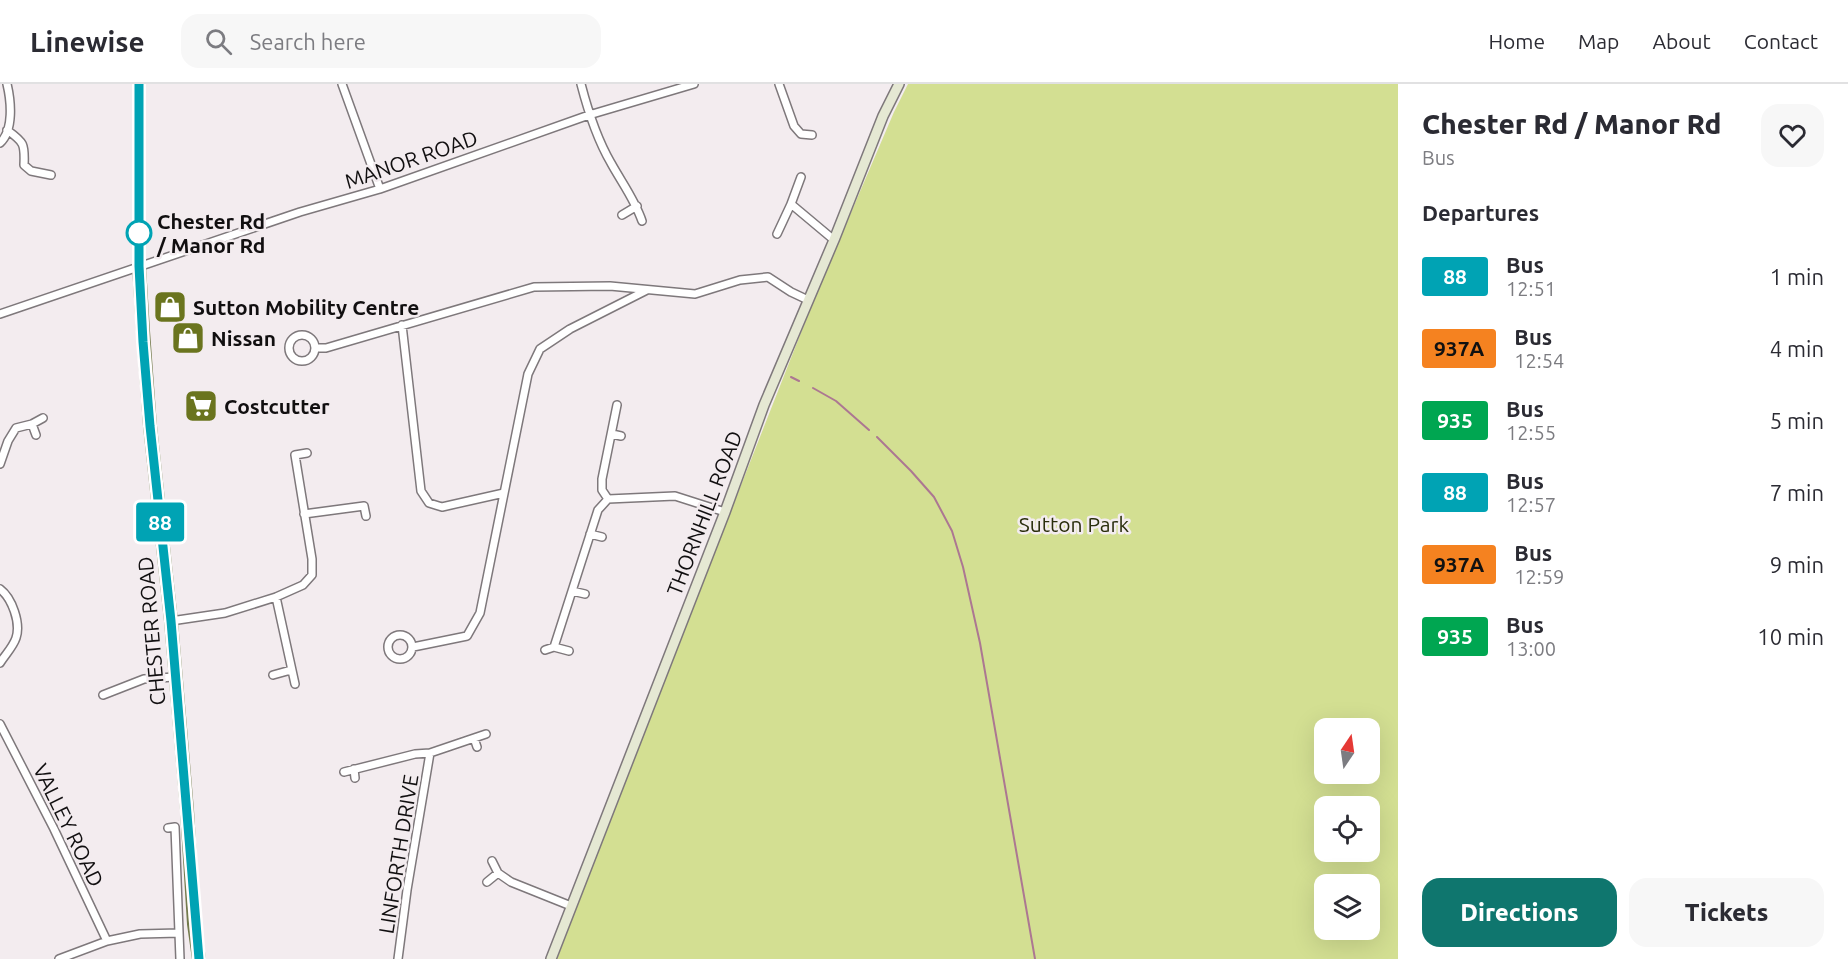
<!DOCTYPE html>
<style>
:root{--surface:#fff;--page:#f7f7f7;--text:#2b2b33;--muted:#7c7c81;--line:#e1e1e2;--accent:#0f766e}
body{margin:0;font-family:Ubuntu,sans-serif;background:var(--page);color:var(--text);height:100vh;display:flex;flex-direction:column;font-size:22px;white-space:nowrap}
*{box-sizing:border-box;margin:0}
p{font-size:20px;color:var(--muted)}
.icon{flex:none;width:33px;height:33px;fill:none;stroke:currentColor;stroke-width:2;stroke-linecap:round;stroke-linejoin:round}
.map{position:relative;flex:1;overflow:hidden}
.sheet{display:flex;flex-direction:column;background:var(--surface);width:450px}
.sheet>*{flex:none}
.badge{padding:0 12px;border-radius:4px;font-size:21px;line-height:39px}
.needle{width:39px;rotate:13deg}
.fabs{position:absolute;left:1314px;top:634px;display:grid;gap:12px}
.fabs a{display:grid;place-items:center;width:66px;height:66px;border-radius:12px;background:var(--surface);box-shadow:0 6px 24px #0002;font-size:30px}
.map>.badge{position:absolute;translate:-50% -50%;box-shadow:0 0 0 3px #fff}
h2{padding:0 24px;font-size:22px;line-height:54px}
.round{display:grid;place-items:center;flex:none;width:63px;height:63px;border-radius:18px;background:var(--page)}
.summary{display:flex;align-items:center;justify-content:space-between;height:102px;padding:0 24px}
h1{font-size:28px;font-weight:800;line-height:45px}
.cta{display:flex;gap:12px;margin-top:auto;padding:12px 24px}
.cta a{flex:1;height:69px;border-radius:18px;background:var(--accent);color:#fff;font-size:24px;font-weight:800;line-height:69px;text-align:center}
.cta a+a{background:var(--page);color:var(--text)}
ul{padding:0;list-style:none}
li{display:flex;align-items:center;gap:18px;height:72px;padding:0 24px}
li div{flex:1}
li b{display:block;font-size:22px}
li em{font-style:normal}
li .badge{min-width:66px;font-weight:700;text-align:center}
header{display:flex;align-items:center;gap:36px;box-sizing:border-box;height:84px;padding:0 30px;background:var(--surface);border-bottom:2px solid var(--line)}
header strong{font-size:28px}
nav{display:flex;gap:33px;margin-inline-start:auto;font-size:21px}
.search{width:420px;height:54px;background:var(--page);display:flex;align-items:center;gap:15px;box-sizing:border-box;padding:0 21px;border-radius:18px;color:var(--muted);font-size:22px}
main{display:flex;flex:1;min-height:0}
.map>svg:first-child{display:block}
.green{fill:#d3df92;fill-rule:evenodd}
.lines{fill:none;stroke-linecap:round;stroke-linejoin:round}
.stream{stroke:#ac7792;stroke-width:2}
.minor-casing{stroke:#7e787b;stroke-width:10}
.secondary-casing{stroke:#7e787b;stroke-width:12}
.trunk-casing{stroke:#737a4c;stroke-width:14}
.minor{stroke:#fff;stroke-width:7}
.secondary{stroke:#e5e8d3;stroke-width:9}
.trunk{stroke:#bac28a;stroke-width:10}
.line-casing{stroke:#fff;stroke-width:14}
.line{stroke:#00a3b4;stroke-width:9}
.stop-dot{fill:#fff;stroke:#00a3b4;stroke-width:3}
.labels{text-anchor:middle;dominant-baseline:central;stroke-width:5;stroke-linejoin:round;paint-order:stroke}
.street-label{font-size:21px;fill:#110f10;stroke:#f3ecef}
.stop-label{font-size:21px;font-weight:bold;fill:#110f10;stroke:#f3ecef;text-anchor:start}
.poi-label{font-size:21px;font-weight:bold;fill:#110f10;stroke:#f3ecef;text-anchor:start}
.park-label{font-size:21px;fill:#2a2e0c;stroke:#f3ecef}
</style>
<header>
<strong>Linewise</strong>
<div class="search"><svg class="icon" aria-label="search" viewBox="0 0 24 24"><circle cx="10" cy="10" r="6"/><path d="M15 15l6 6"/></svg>Search here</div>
<nav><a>Home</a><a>Map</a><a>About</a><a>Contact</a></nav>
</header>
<main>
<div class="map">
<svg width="1398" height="875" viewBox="0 0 1398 875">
<rect width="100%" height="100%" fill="#f3ecef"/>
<path class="green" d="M908 0H1398V875H557L609 737 815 213 894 28ZM1324 645H1370V690H1324ZM1324 723H1370V768H1324ZM1324 801H1370V846H1324Z"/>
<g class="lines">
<path class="stream" d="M791 293 799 297
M813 304 836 317 869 346
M877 353 911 387 934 413 952 447 963 483 980 559 1035 875"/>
<g class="minor-casing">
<path id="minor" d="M342 0 380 105
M581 0C588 27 597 55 611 79 622 99 635 116 642 137
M779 0 794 42 801 50 812 51
M7 46C24 58 25 60 24 81L31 87 51 91
M0 59C14 46 11 17 7 0
M791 120 801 93
M622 131 637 122
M777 150 791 120 834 156
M0 230 300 128 380 105 589 31 694 0
M402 241 421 407 429 419 442 423 504 409
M289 264a13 13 0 1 1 26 0a13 13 0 1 1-26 0Z
M315 264H326L534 203 610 202 695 210 740 196 768 193 791 208 808 216
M32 340 36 351
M612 350 621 352
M0 380 8 357 16 344 32 340 43 334
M608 415 602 406V395L617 321
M304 430 364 422 366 432
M590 450 602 453
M0 505C12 514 21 539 16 554 13 563 5 571 0 579
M572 507 585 510
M276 513 295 600
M171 537 225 529 276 513 303 501 312 491V475L295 371 307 369
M388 563a12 12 0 1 1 24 0a12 12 0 1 1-24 0Z
M413 563 467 552 480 529 528 290 540 265 570 245 647 206
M554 563 569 567
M545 566 554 563 598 426 608 415 675 412 725 428
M273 591 291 586
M103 611 144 595 174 593
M0 640 54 745 107 857
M474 654 477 663
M354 685 355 694
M344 688 415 670 430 669 486 650
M168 744 175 743 180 875
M492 777 498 789 511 798 571 822
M487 798 498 789
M59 875 107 857 140 850 179 849
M398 875 407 806 430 669"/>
</g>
<g class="secondary-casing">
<path id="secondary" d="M551 875 725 428 764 321 834 156 883 32 899 0"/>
</g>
<g class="trunk-casing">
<path id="trunk" d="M139 0V182L143 247 150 342 171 537 187 726 194 840 199 875"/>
</g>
<use href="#minor" class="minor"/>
<use href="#secondary" class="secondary"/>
<use href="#trunk" class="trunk"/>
</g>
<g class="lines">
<g class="line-casing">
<path id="line" d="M139 0V182L143 258 150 342 171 537 199 875"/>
</g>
<use href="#line" class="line"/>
</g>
<defs>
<g id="shop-square" transform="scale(1.725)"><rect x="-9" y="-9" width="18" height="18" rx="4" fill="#6a741e" stroke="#f3ecef"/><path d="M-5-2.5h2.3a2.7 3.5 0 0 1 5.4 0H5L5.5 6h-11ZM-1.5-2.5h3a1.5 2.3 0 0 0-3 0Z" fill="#fff"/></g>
<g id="supermarket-square" transform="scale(1.725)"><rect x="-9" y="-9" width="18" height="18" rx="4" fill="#6a741e" stroke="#f3ecef"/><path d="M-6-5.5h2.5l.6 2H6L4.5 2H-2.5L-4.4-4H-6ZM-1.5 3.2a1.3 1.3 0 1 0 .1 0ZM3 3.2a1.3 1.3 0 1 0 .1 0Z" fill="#fff"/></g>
</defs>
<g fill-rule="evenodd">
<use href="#shop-square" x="170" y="223"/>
<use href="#shop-square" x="188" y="254"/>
<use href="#supermarket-square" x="201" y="322"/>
</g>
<circle class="stop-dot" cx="139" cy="149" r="12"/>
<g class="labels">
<g class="street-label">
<text transform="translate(411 75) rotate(-19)">MANOR ROAD</text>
<text transform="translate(704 429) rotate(-69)">THORNHILL ROAD</text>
<text transform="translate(151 547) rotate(-95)">CHESTER ROAD</text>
<text transform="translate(69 741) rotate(64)">VALLEY ROAD</text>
<text transform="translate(398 770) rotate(-81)">LINFORTH DRIVE</text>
</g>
<g class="stop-label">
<text x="157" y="137">Chester Rd<tspan x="157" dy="24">/ Manor Rd</tspan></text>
</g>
<g class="poi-label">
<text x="193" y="223">Sutton Mobility Centre</text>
<text x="211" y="254">Nissan</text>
<text x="224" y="322">Costcutter</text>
</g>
<g class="park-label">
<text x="1074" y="440">Sutton Park</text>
</g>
</g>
</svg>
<div class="fabs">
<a><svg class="needle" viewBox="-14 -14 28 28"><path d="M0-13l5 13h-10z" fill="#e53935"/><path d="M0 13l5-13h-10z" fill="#7c7c81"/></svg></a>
<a><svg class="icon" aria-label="locate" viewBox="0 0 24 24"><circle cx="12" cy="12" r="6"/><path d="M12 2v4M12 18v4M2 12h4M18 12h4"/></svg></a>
<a><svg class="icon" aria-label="layers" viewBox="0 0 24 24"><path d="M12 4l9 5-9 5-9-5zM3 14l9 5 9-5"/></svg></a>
</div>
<b class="badge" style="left:160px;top:438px;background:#00a3b4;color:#fff">88</b>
</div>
<section class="sheet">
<div class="summary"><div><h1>Chester Rd / Manor Rd</h1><p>Bus</p></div><a class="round"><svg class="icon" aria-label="heart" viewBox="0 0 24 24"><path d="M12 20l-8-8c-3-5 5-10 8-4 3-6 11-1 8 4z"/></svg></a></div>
<h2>Departures</h2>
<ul>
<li><span class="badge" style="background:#00a3b4;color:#fff">88</span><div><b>Bus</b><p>12:51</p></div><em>1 min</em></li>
<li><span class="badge" style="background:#f58220;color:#111">937A</span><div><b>Bus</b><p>12:54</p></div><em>4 min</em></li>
<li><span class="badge" style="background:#00a651;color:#fff">935</span><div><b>Bus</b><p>12:55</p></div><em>5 min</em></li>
<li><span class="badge" style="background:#00a3b4;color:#fff">88</span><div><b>Bus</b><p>12:57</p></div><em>7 min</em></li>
<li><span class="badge" style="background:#f58220;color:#111">937A</span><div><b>Bus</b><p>12:59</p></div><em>9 min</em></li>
<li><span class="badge" style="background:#00a651;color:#fff">935</span><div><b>Bus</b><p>13:00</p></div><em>10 min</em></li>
</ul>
<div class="cta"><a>Directions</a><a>Tickets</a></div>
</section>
</main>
